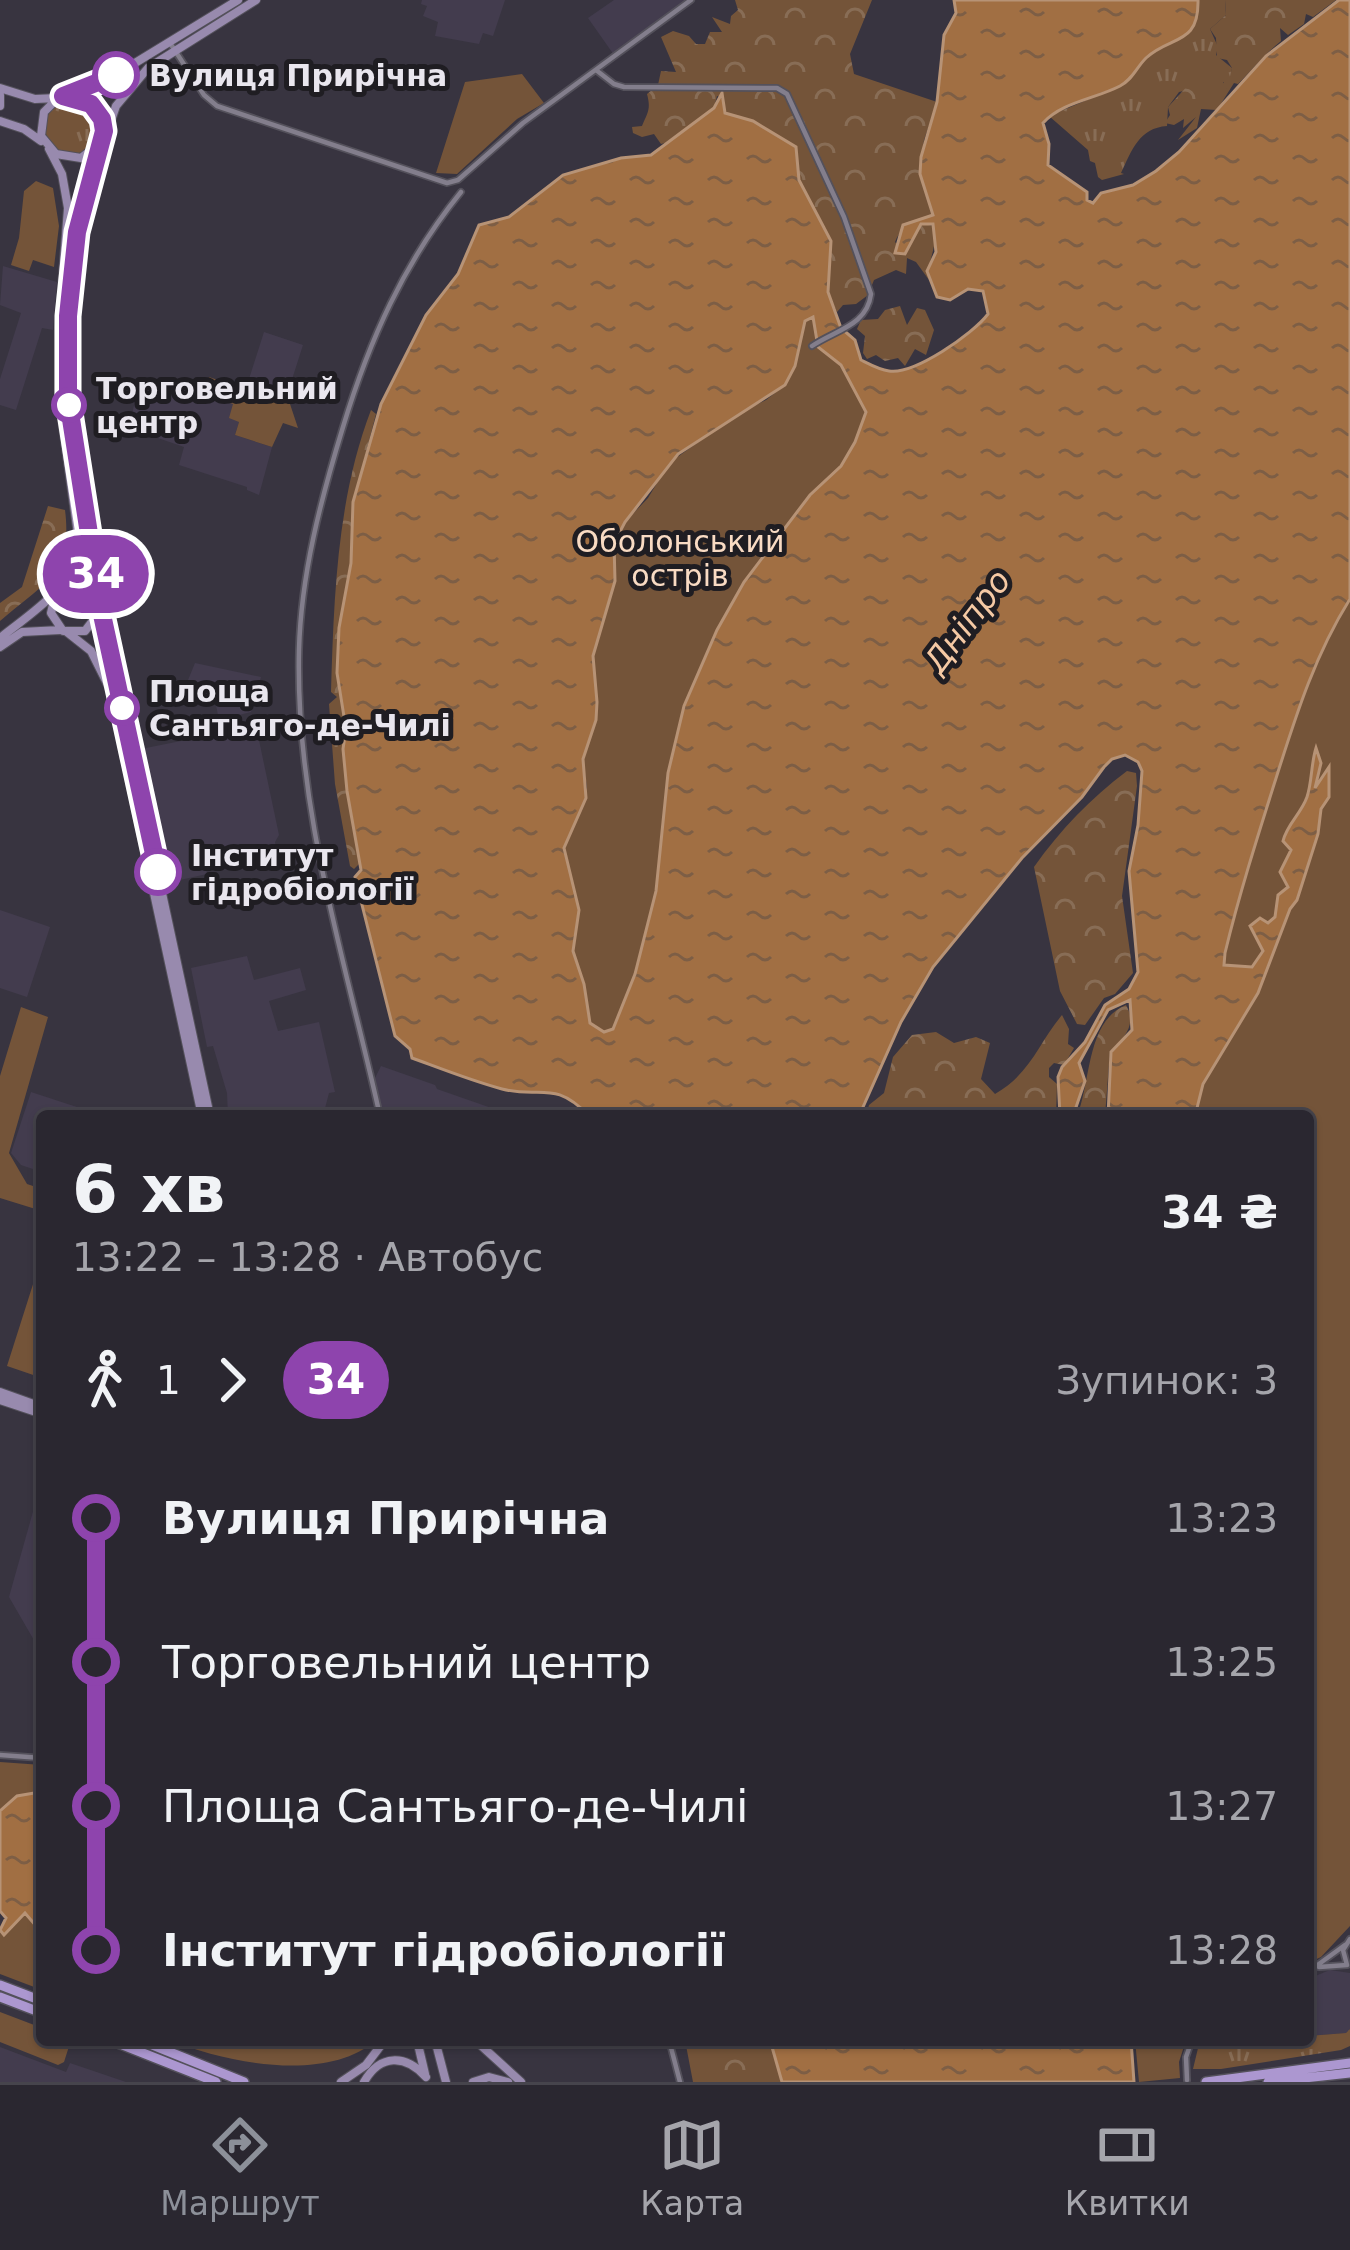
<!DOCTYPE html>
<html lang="uk">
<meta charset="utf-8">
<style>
:root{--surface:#2a2730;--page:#36333c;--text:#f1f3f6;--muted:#a5a5ab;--line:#46444c;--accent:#8c9099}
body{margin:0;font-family:"DejaVu Sans",sans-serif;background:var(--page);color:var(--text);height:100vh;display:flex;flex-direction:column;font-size:45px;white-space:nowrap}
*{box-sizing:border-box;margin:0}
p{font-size:39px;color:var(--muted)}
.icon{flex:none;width:66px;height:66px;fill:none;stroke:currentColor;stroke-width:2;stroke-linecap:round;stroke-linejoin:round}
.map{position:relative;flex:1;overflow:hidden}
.drawer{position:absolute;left:36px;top:1110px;width:1278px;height:936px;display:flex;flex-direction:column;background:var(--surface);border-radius:12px;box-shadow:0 3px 9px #0004,0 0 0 3px var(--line)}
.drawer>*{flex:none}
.badge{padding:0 24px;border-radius:39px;font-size:42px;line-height:78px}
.map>.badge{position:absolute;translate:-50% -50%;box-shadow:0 0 0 6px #fff}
.legs{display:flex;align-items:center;gap:18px;height:132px;padding:0 36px;font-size:39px}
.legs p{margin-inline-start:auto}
.overview{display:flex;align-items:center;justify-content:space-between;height:204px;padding:0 36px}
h1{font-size:66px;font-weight:800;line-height:90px}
ul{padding:0 36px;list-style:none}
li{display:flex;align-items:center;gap:42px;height:144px;font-size:45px}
li i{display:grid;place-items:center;width:18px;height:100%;margin:0 15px;background:currentColor}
li i::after{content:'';width:30px;height:30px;margin:-15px;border:9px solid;border-radius:50%;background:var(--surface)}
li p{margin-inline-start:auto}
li:first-child i{background:linear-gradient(#0000 50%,currentColor 0)}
li:last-child i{background:linear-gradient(currentColor 50%,#0000 0)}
.tab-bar{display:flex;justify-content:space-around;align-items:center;height:168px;border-top:3px solid var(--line);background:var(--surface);font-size:33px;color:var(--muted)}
.tab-bar a{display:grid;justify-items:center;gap:6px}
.tab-bar .current{color:var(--accent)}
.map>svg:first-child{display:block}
.built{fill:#433c4e}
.grass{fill:url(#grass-tufts)}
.forest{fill:url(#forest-crowns)}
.green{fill:#745439}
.water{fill:url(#water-ripples);stroke:#b79376;stroke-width:3;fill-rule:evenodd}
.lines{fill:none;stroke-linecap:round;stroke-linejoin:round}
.street-casing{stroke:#54515b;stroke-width:8}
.secondary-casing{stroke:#54515b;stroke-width:10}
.primary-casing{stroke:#54515b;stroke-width:12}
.street{stroke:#837e8c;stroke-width:4.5}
.secondary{stroke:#988aae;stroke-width:8}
.primary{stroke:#ac97d0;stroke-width:9}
.line-1-casing{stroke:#fff;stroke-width:27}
.line-1{stroke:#8e44ad;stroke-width:18}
.stop-1-dot{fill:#fff;stroke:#8e44ad;stroke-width:6}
.labels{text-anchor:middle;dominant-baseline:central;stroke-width:10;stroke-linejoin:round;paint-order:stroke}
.stop-label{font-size:30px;font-weight:bold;fill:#e9e6ee;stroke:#1f1d22;text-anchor:start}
.park-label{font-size:30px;fill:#f9dbc3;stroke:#1f1d22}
.water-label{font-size:33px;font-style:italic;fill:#f5c9a4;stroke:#1f1d22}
</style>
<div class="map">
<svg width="1350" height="2082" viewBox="0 0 1350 2082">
<defs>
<pattern id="grass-tufts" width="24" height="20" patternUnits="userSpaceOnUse" patternTransform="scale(3)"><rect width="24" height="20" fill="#745439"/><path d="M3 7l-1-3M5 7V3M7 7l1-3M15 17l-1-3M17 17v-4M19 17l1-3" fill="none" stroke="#886d56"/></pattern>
<pattern id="forest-crowns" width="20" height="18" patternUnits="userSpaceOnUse" patternTransform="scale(3)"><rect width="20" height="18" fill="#745439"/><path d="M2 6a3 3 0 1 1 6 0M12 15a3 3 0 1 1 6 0" fill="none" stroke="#886d56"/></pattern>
<pattern id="water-ripples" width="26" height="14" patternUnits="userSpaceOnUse" patternTransform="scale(3)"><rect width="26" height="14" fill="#a16f43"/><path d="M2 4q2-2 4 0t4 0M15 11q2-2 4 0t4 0" fill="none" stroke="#7d5e45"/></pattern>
</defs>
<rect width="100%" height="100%" fill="#383440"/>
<path class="built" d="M422 0H505L493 36 483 33 479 44 435 36 438 22 423 16 427 6 421 4Z
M614 0H689L614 55 588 18Z
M3 266 57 282 53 330 42 328 16 410 0 405V379L21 313 0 305Z
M264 332 303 345 287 395 248 382Z
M179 379 197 384 196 391 234 404 239 422 235 435 272 447 259 495 247 490V487L179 465 184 447 129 428 137 392Z
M195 663 261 677 251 712 219 720 214 695 186 685Z
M256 726 279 835 275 842 277 855 243 863 242 859 248 857 242 844 203 852 207 874 171 882 141 749Z
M0 910 50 927 27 997 0 988Z
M247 956 254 980 300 968 306 990 269 1001 278 1031 319 1022 335 1092 329 1093 323 1116H228L227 1093 213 1046 207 1047 191 968Z
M381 1066 435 1085 437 1089 514 1116H382L374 1080Z
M31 1092 89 1111 87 1116H42V1172L21 1165 11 1153Z
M36 1501 42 1503V1654L9 1597Z
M1330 1970 1350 1973V2029L1346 2033 1308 2036V1979Z
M0 2047 66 2072 70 2063 126 2082H0Z"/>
<path class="grass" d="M1198 0H1225L1226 15 1210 29 1218 47 1216 55 1232 68 1229 91 1223 86 1224 82 1179 92 1168 107 1167 126C1139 128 1132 150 1121 173L1124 174 1102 180 1098 177 1095 163 1090 161 1088 150 1049 116 1125 84 1147 57 1193 29Z
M45 127a27 27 0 1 1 54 0a27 27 0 1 1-54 0Z
M0 2012 42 2028V2040H71L64 2062 58 2065 0 2042Z
M1350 2029V2046L1341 2050 1221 2069H1193L1200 2040H1308V2036L1346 2033Z"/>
<path class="forest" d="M735 0H872L850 54 854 74 937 102 924 140 920 171 933 216C915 223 904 221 895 242L905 254 921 224 935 226C938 249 925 265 929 280L916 262 907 258 906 274 896 270 874 280 868 295 856 304 843 305 837 312 826 288 831 241 799 180 796 147 753 121 725 113 724 98 717 96 714 108 665 143 661 144 654 134 642 137 633 133 632 127 642 126C648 112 651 109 647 94L658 85 661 71 676 72 661 37 673 31 689 36 696 44H705L710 32H722L712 17 730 24 731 16 738 10Z
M1225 0H1336L1313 17 1306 14 1304 24 1288 35 1280 28 1281 41C1265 54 1254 68 1238 84L1234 83 1217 110 1201 109 1197 128 1178 140 1196 117 1183 128 1184 119 1174 125 1165 123 1170 115 1168 107 1192 81 1209 85 1221 78 1227 89 1232 68 1227 60 1217 58 1216 38 1210 29 1226 15Z
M900 306 907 325 917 308 925 310 934 330 926 355 915 349 905 366 898 358 885 361 876 355 867 359 863 353 865 336 857 329 861 320 878 319 885 310Z
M371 410 376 414 353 502 350 563 337 657 346 729 343 754 347 791 360 863 354 869 350 866 335 784 329 704 337 697 331 692C334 596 337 499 371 410Z
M48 506 65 510C73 574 44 583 0 621V603L22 587Z
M1127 771 1136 773 1137 786 1122 896 1133 973 1115 994 1104 998 1085 1025 1077 1024 1060 991 1034 867C1061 829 1090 799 1127 771Z
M1126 1005C1137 1024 1125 1038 1110 1051L1105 1116H1077C1091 1083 1086 1021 1126 1005Z
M1062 1015 1069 1029 1068 1044 1074 1048 1064 1065 1054 1063 1049 1068V1077L1057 1084 1056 1116H1015L1012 1111 987 1116H866L869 1105 884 1093 893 1057 912 1035 936 1032 954 1043 976 1037 990 1043 981 1079 995 1094C1032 1072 1037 1045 1062 1015Z
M685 2040H770L782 2082H693Z"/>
<path class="green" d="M522 74 544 103 517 119 457 174 436 173 465 82Z
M36 181 53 188 59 226 54 267 33 260 29 271 11 265 19 238 24 191Z
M810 317 816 321 817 342 841 365 866 412 855 442 841 466 810 495 744 582 717 630 684 706 668 773 656 891 635 974 612 1030 603 1032 591 1023 584 985 573 950 579 910 564 848 587 788 583 759 596 720 593 657 607 608 613 548 625 522 648 498 669 463 739 413 766 400 785 385 805 321Z
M209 377 290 404 298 428 283 423 272 447 235 435 239 422 229 418 233 404 204 394Z
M1350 599V1926L1321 1957 1308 1963V1116H1195L1203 1084 1226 1047 1215 1013 1225 953 1251 851 1297 708 1334 624Z
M21 1007 48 1017 9 1153 27 1184 42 1189V1211L0 1198V1076Z
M42 1256V1378L7 1366Z
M0 1762 42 1765V1796H17L0 1811Z
M24 1913 37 1927 38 1935 42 1936V1990L0 1974V1930L4 1935Z
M169 2040H376C329 2082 232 2065 169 2040Z
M1135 2040H1186L1179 2062 1180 2078 1139 2082Z"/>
<path class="water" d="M954 0H1198C1199 46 1171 35 1146 58 1136 68 1133 79 1120 86 1095 99 1062 102 1043 123L1049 144 1048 165 1087 192V200L1093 203 1101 193 1133 185 1156 171 1179 152 1266 56 1339 0H1350V599C1316 653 1297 712 1278 772 1259 832 1240 891 1225 953L1224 965 1252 967 1263 951 1250 926 1260 918 1268 923 1275 917 1278 895 1288 887 1280 872 1291 850 1283 841C1287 824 1301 814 1307 797 1312 782 1311 764 1316 748L1321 763 1315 788 1329 767V797L1321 809 1318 834 1297 900 1290 909 1258 993 1203 1084 1195 1116H1108L1111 1052 1132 1030 1130 1000 1108 1010 1079 1063 1085 1081 1073 1116H1060L1058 1077 1062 1067 1085 1042 1105 1005 1129 989 1138 972 1129 871 1138 825 1142 771 1138 762 1125 755 1112 759 1104 767 1082 797 1022 858 933 967 901 1022 859 1116H589C554 1079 540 1099 502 1089 472 1081 442 1069 412 1058L410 1049 395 1036 355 877 361 870 347 791 343 749 346 729 337 673 339 628 351 563 353 502 381 404 426 315 458 274 479 225 509 217 563 175 621 158 651 155 714 108 722 93 725 113 753 121 796 147 799 180 831 241 828 292 841 328 855 340 861 360C869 364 880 370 889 371 914 375 973 334 988 314L983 291 968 289 950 300 937 297 927 271 936 252 933 224H921L905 254 895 253 903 225 933 215 920 174 921 157 937 102 944 35 956 13ZM813 317 818 347 841 365 866 412 855 442 841 466 810 495 744 582 717 630 684 706 668 773 656 891 635 974 613 1029 604 1032 590 1023 584 984 573 951 579 910 564 848 586 798 583 759 596 720 597 702 593 656 615 581 614 543 625 522 678 454 785 385 795 366 805 321Z
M34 1793 42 1796V1936L38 1937 37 1927 25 1913 4 1935 0 1930 6 1918 0 1911V1811L17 1796Z
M770 2040H1131L1134 2082H782Z"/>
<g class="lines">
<g class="street-casing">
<path id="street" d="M170 43 204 95 217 106 447 183 458 180 523 123 691 0
M596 70 614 84 624 87 777 88 787 94 844 217 871 294C867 326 835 330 812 346
M380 1116C346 962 295 810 299 650 301 574 321 499 343 427 369 341 404 262 461 192
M0 1755 42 1758
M1347 1965 1343 1950 1350 1939
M1319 1967 1347 1965
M1308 1972 1345 1945
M669 2040 680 2082
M1187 2080 1186 2057 1192 2040"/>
</g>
<g class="secondary-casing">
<path id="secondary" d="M0 88 35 99 57 98
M0 95V106
M71 96 91 104 104 129
M0 121 24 129 41 141
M98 145 81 158 56 154 41 136 44 112 59 97 104 82 238 0
M62 585H81L99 600
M56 592 51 613 63 631H85L101 610
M67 632 91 651 110 689 202 1116
M0 638C31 613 70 590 80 549L59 397V328L68 208 62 174 49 149
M0 647 22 632 60 630
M210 1116 101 610 68 400V316L80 210 116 106 148 68 256 0
M0 1392 42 1407
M0 1400 42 1414
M417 2040 425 2074
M435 2040 446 2082
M475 2040 521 2082
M341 2082 366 2065 385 2040
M364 2082C380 2054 405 2054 426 2077
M473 2082 489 2077 508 2082"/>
</g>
<g class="primary-casing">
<path id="primary" d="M0 1985 42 2001
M0 1997 42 2013
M110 2040 216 2082
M140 2040 244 2082
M1206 2082 1350 2063
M1268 2082 1350 2073"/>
</g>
<use href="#street" class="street"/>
<use href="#secondary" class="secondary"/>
<use href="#primary" class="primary"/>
</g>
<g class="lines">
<g class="line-1-casing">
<path id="line-1" d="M116 75 63 96 91 104 102 119 104 131 77 232 68 316V400L101 610 158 872"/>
</g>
<use href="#line-1" class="line-1"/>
</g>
<g class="stop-1-dot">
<circle cx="116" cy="75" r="21"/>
<circle cx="69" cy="405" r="15"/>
<circle cx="122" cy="708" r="15"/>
<circle cx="158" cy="872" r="21"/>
</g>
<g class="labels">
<g class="stop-label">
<text x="149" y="75">Вулиця Прирічна</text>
<text x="96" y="388">Торговельний<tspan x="96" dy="34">центр</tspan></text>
<text x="149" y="691">Площа<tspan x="149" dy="34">Сантьяго-де-Чилі</tspan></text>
<text x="191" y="855">Інститут<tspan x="191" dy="34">гідробіології</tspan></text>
</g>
<g class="park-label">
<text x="680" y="541">Оболонський<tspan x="680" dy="34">острів</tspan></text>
</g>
<g class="water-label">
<text transform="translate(967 621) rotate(-53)">Дніпро</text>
</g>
</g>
</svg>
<b class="badge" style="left:96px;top:574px;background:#8e44ad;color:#fff">34</b>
<section class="drawer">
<div class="overview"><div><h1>6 хв</h1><p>13:22 – 13:28 · Автобус</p></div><b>34 ₴</b></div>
<div class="legs"><svg class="icon" aria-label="walk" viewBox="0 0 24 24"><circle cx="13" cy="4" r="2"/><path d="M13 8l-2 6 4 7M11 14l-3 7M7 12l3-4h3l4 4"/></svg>1<svg class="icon" aria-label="forward" viewBox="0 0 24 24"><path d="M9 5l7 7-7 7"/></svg><b class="badge" style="background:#8e44ad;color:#fff">34</b><p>Зупинок: 3</p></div>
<ul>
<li><i style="color:#8e44ad"></i><b>Вулиця Прирічна</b><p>13:23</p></li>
<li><i style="color:#8e44ad"></i><span>Торговельний центр</span><p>13:25</p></li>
<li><i style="color:#8e44ad"></i><span>Площа Сантьяго-де-Чилі</span><p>13:27</p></li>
<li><i style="color:#8e44ad"></i><b>Інститут гідробіології</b><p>13:28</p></li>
</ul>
</section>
</div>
<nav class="tab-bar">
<a class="current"><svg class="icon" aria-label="directions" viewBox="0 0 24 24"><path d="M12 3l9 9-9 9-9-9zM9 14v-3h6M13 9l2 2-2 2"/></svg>Маршрут</a>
<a><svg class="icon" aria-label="map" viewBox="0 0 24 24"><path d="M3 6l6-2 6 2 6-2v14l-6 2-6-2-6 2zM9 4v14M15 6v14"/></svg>Карта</a>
<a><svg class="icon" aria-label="tickets" viewBox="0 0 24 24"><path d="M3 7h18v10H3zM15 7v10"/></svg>Квитки</a>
</nav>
